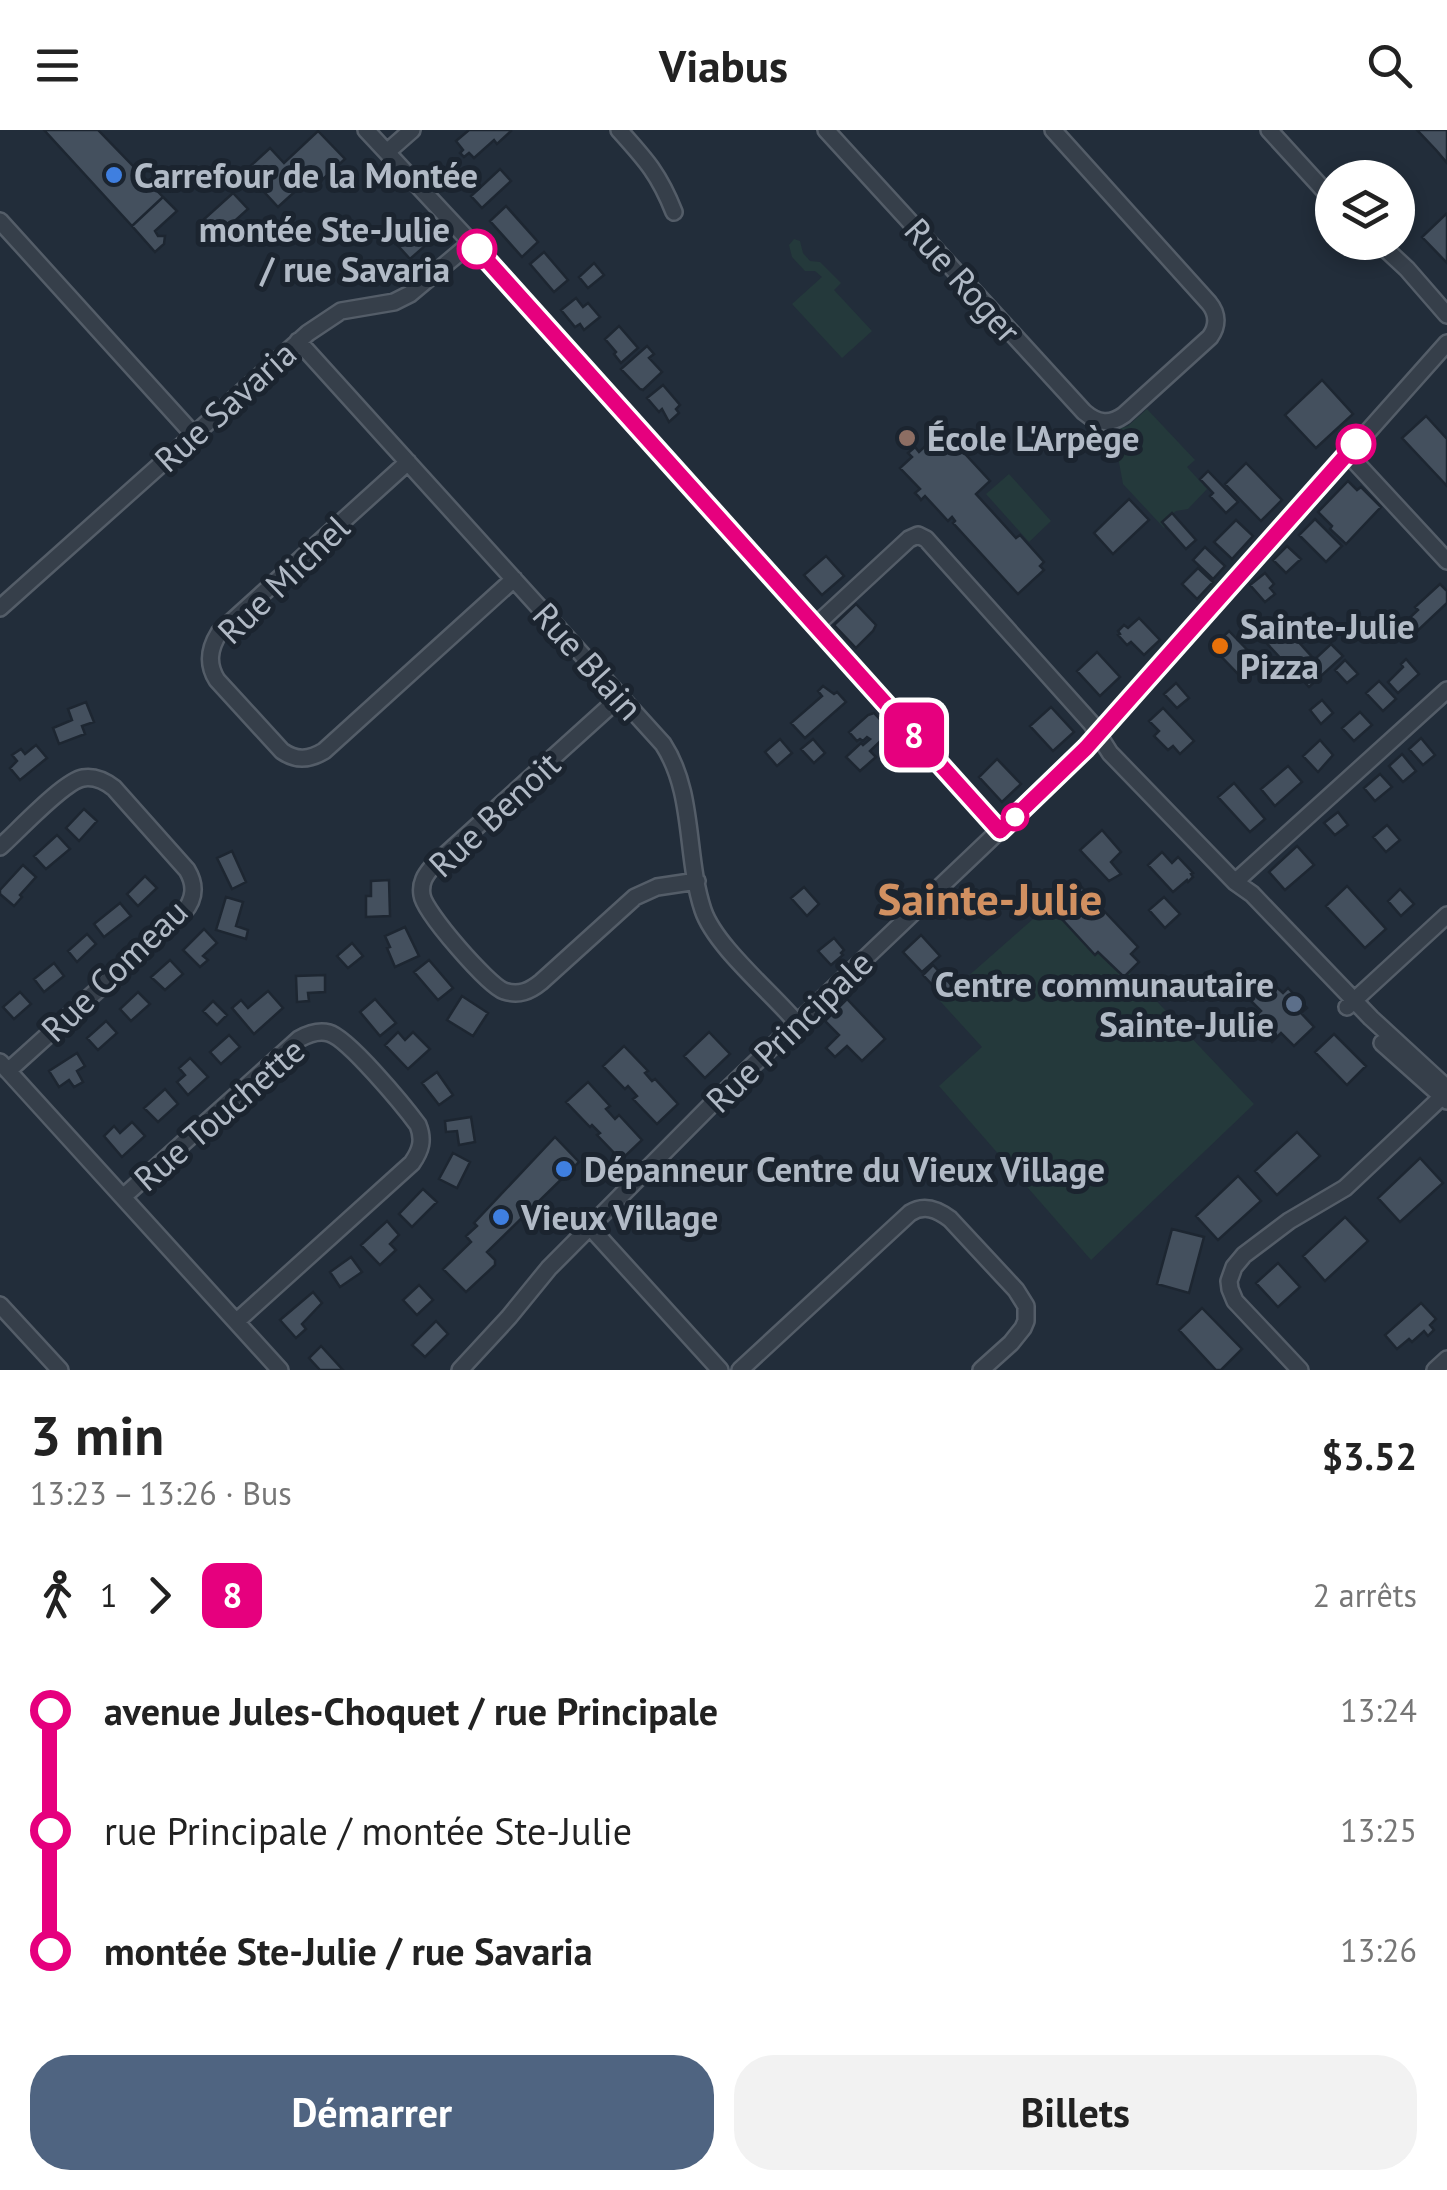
<!DOCTYPE html>
<html lang="fr">
<meta charset="utf-8">
<style>
:root{--surface:#fff;--page:#f2f2f2;--text:#222;--muted:#767676;--accent:#4f6481}
body{margin:0;font-family:"PT Sans",sans-serif;background:var(--page);color:var(--text);height:100vh;display:flex;flex-direction:column;font-size:38px;white-space:nowrap}
*{box-sizing:border-box;margin:0}
p{font-size:32px;color:var(--muted)}
.icon{flex:none;width:55px;height:55px;fill:none;stroke:currentColor;stroke-width:2;stroke-linecap:round;stroke-linejoin:round}
.map{position:relative;height:1240px;overflow:hidden}
.panel{display:flex;flex-direction:column;background:var(--surface);flex:1}
.panel>*{flex:none}
.badge{padding:0 20px;border-radius:15px;font-size:35px;line-height:65px}
.tools{position:absolute;left:1315px;top:30px;display:grid;gap:20px}
.tools a{display:grid;place-items:center;width:100px;height:100px;border-radius:50%;background:var(--surface);box-shadow:0 5px 15px #0003;font-size:50px}
.map>.badge{position:absolute;translate:-50% -50%;box-shadow:0 0 0 5px #fff}
.legs{display:flex;align-items:center;gap:15px;height:110px;padding:0 30px;font-size:32px}
.legs p{margin-inline-start:auto}
.overview{display:flex;align-items:center;justify-content:space-between;height:170px;padding:0 30px}
h1{font-size:55px;font-weight:800;line-height:75px}
.button{display:flex;gap:20px;margin-top:auto;padding:20px 30px}
.button a{flex:1;height:115px;border-radius:40px;background:var(--accent);color:#fff;font-size:40px;font-weight:800;line-height:115px;text-align:center}
.button a+a{background:var(--page);color:var(--text)}
ul{padding:0 30px;list-style:none}
li{display:flex;align-items:center;gap:35px;height:120px;font-size:38px}
li i{display:grid;place-items:center;width:15px;height:100%;margin:0 12px;background:currentColor}
li i::after{content:'';width:25px;height:25px;margin:-12px;border:8px solid;border-radius:50%;background:var(--surface)}
li p{margin-inline-start:auto}
li:first-child i{background:linear-gradient(#0000 50%,currentColor 0)}
li:last-child i{background:linear-gradient(currentColor 50%,#0000 0)}
header{display:flex;justify-content:space-between;align-items:center;height:130px;padding:0 30px;background:var(--surface);font-size:45px;font-weight:800}
.map>svg:first-child{display:block}
.green{fill:#24393b}
.building{fill:#44505e;stroke:#1d2631;stroke-width:2.5}
.lines{fill:none;stroke-linecap:round;stroke-linejoin:round}
.minor-casing{stroke:#545d68;stroke-width:20}
.minor{stroke:#363f4a;stroke-width:15}
.line-1-casing{stroke:#fff;stroke-width:22}
.line-1{stroke:#e6007e;stroke-width:15}
.shop-dot{fill:#3f7fe0;stroke:#1b242f;stroke-width:4}
.stop-1-dot{fill:#fff;stroke:#e6007e;stroke-width:5}
.education-dot{fill:#8d6e63;stroke:#1b242f;stroke-width:4}
.food-dot{fill:#e8710a;stroke:#1b242f;stroke-width:4}
.service-dot{fill:#5c6f8a;stroke:#1b242f;stroke-width:4}
.labels{text-anchor:middle;dominant-baseline:central;stroke-width:10;stroke-linejoin:round;paint-order:stroke}
.poi-label{font-size:35px;font-weight:bold;fill:#b1bac6;stroke:#1b242f;text-anchor:start}
.stop-label{font-size:35px;font-weight:bold;fill:#b1bac6;stroke:#1b242f;text-anchor:end}
.street-label{font-size:35px;fill:#b1bac6;stroke:#1b242f}
.district-label{font-size:45px;font-weight:bold;fill:#d19061;stroke:#1b242f}
</style>
<header><svg class="icon" aria-label="menu" viewBox="0 0 24 24"><path d="M4 6h16M4 12h16M4 18h16"/></svg>Viabus<svg class="icon" aria-label="search" viewBox="0 0 24 24"><circle cx="10" cy="10" r="6"/><path d="M15 15l6 6"/></svg></header>
<div class="map">
<svg width="1447" height="1240" viewBox="0 0 1447 1240">
<rect width="100%" height="100%" fill="#222d3a"/>
<path class="green" d="M794 109 800 111 803 123 810 131 820 132 841 153 834 160 872 201 842 228 792 174 822 147 815 141H805L792 127 789 115Z
M1147 279 1195 330 1187 337 1207 359 1188 379 1176 381 1162 392 1166 396 1164 398 1123 354 1113 300 1128 296Z
M1009 344 1051 391 1029 412 986 364Z
M1049 775 1095 824 1098 822 1111 836 1113 835 1129 842 1254 974 1091 1130 939 956 982 917 940 871Z"/>
<path class="building" d="M44 0H98L163 67 132 96Z
M469 0H510L511 1 497 14 494 10 474 28 469 23 464 27 460 23 463 20 456 11Z
M1417 0H1447V33L1436 20Z
M318 1 345 29 312 59 307 54 303 58 301 56 278 77 245 41 270 18 284 33Z
M500 39 511 51 482 78 471 66Z
M233 63 248 79 217 107 202 91Z
M163 67 177 81 155 101 158 106H165L164 114 155 122 132 96Z
M506 76 538 112 522 127 490 91Z
M1446 84 1447 86V133L1422 107Z
M407 94 426 115 410 129 391 108Z
M544 122 568 150 554 162 530 134Z
M594 133 604 145 588 158 579 147Z
M576 168 583 177 588 173 600 187 584 200 580 194 575 197 561 180Z
M619 196 638 218 621 233 614 224 616 222 605 209Z
M647 216 654 224 649 228 662 242 643 260 640 259 621 239Z
M1322 250 1353 284 1316 318 1285 285Z
M663 255 680 275 676 279 679 283 669 292 662 279 659 282 647 268Z
M1426 286 1447 309V356L1402 308Z
M943 300 990 351 976 364 1016 408 1020 405 1044 432 1040 436 1044 440 1018 464 953 393 955 391 952 387 948 391 925 366 921 370 919 367 915 363 920 359 900 338 912 327 908 323 915 317 919 322Z
M1246 333 1282 370 1261 391 1225 354Z
M1208 341 1238 372 1226 383 1210 366 1213 363 1200 349Z
M1348 351 1357 360 1361 357 1381 377 1346 414 1330 399 1332 396 1318 382Z
M1129 369 1149 390 1113 424 1094 403Z
M1172 383 1196 410 1186 419 1162 392Z
M1315 389 1342 416 1326 432 1299 405Z
M1236 390 1253 406 1232 429 1214 412Z
M1287 416 1301 429 1286 443 1273 430Z
M1205 417 1225 436 1213 449 1193 430Z
M826 426 844 446 822 465 804 445Z
M1198 438 1213 452 1197 469 1182 454Z
M1265 443 1274 454 1270 458 1275 464 1265 472 1250 455Z
M1440 454 1447 461V473L1413 505 1403 494 1418 480 1415 477Z
M856 474 876 495 873 501 856 518 834 495Z
M1139 488 1160 510 1144 525 1131 512 1127 515 1118 505 1120 504 1118 501 1124 495 1128 498Z
M1277 493 1291 509 1294 507 1313 528 1296 545 1261 507Z
M1229 501 1258 531 1241 547 1212 517Z
M1331 514 1343 526 1309 557 1298 545Z
M1097 522 1120 547 1100 566 1077 541Z
M1406 529 1419 544 1398 563 1388 552 1403 537 1401 534Z
M1345 530 1358 544 1347 553 1335 540Z
M1379 551 1396 569 1383 581 1366 563Z
M1176 553 1189 568 1177 578 1164 564Z
M823 556 834 564 837 562 846 572 805 608 791 593 822 566 818 561Z
M1322 570 1333 583 1321 594 1310 580Z
M86 572 94 592 82 596 85 604 59 614 53 598 72 590 68 579Z
M1051 577 1074 602 1053 621 1030 596Z
M1163 578 1194 611 1180 624 1173 616 1168 620 1154 606 1159 601 1149 591Z
M1360 582 1372 595 1354 611 1342 598Z
M874 583 891 601 870 621 876 627 860 641 846 627 861 613 863 615 870 609 867 607 863 611 860 609 857 611 849 602 868 585Z
M1421 608 1435 625 1423 635 1409 619Z
M780 609 792 623 777 636 765 622Z
M813 609 825 623 814 633 801 619Z
M1320 610 1333 625 1318 642 1303 626Z
M36 615 47 628 20 650 10 638 17 631 12 625 21 619 25 624Z
M1402 624 1416 641 1403 652 1389 636Z
M997 629 1021 654 1002 672 979 647Z
M1288 636 1302 652 1275 676 1261 659Z
M1380 644 1392 657 1375 671 1364 658Z
M1234 653 1265 689 1250 702 1218 667Z
M84 679 97 691 79 711 66 698Z
M1338 682 1348 695 1335 705 1324 693Z
M1387 695 1400 710 1386 722 1373 707Z
M1102 700 1121 722 1111 732 1121 744 1109 751 1080 720Z
M57 705 70 719 46 739 34 726Z
M1297 716 1314 735 1285 760 1269 742Z
M232 721 246 752 232 759 217 728Z
M1162 722 1172 733 1178 727 1193 743 1191 744 1193 747 1188 752 1187 750 1173 762 1148 735Z
M23 735 36 747 20 765 22 767 14 776 0 764V760Z
M145 746 157 758 138 776 127 764Z
M389 750 390 786 366 787V766H371V751Z
M1075 750 1138 817 1131 824 1139 832 1124 847 1098 822 1095 825 1049 775Z
M1347 756 1386 799 1365 818 1326 776Z
M804 757 819 774 807 786 791 768Z
M1400 759 1414 774 1401 786 1388 771Z
M226 767 243 772 236 796 248 800 246 809 216 800Z
M1164 767 1180 784 1165 798 1149 780Z
M120 773 131 786 104 807 94 794Z
M405 797 419 826 395 837 387 818 390 817 385 806Z
M204 799 217 813 203 826 208 830 200 837 183 820Z
M87 804 96 814 77 832 68 821Z
M921 805 940 826 922 842 903 822Z
M834 808 844 820 841 823 843 825 831 835 818 821Z
M352 813 363 826 348 838 337 826Z
M170 830 183 844 165 860 151 847Z
M429 830 453 858 438 870 414 842Z
M54 833 64 846 44 862 34 849Z
M933 835 953 857 943 866 923 845Z
M325 845V862L308 863 309 871 297 872 296 846Z
M1269 850 1283 863 1288 858 1307 878 1301 883 1314 897 1294 916 1281 903 1272 912 1251 890 1261 881 1249 869Z
M268 861 283 878 254 904 232 878 241 870 248 878Z
M20 862 31 874 14 889 3 877Z
M138 862 150 874 131 891 120 879Z
M462 866 488 883 473 906 447 890Z
M375 869 396 893 380 906 360 882Z
M847 869 885 909 862 931 847 916 835 927 826 918 839 905 825 891Z
M213 871 227 885 217 895 203 881Z
M106 891 117 903 98 920 87 908Z
M398 902 405 910 413 902 430 919 408 939 385 915Z
M709 902 730 924 705 948 684 926Z
M1334 904 1366 936 1347 955 1315 922Z
M229 905 240 917 221 934 210 922Z
M624 916 648 941 645 943 652 951 655 949 678 974 657 994 633 969 637 966 628 956 625 959 603 936Z
M77 923 85 936 77 941 83 952 74 957 69 950 59 957 49 941Z
M190 928 208 947 188 965 177 952 185 945 179 938Z
M437 942 453 965 439 975 422 953Z
M588 952 610 976 606 979 615 989 619 985 642 1010 621 1030 597 1005 600 1003 592 995 590 997 566 972Z
M165 959 178 974 158 992 144 978Z
M471 987 475 1012 459 1015 457 1001 446 1002 445 991Z
M132 992 145 1006 122 1027 104 1006 114 996 120 1003Z
M1297 1002 1320 1026 1277 1065 1255 1041Z
M555 1007 579 1032 487 1122 495 1130V1135L466 1162 443 1139 471 1112 466 1106 477 1096 474 1093Z
M453 1023 470 1032 457 1058 439 1049Z
M1420 1028 1443 1053 1400 1092 1378 1068Z
M1238 1046 1261 1071 1218 1110 1196 1086Z
M423 1059 437 1072 412 1097 399 1084Z
M1345 1087 1368 1111 1325 1151 1303 1126Z
M387 1091 399 1105 390 1114 396 1120 380 1135 361 1115Z
M1172 1099 1204 1107 1189 1163 1157 1154Z
M351 1127 362 1142 340 1157 330 1142Z
M1278 1133 1300 1157 1278 1177 1256 1153Z
M419 1155 433 1170 417 1185 403 1170Z
M313 1162 322 1173 302 1194 306 1199 296 1208 280 1190Z
M1421 1173 1436 1189 1430 1195 1434 1200 1428 1206 1424 1201 1412 1212 1409 1209 1397 1219 1385 1205Z
M1202 1178 1242 1219 1221 1240H1216L1179 1200Z
M436 1191 448 1204 425 1227 412 1215Z
M321 1216 343 1240H320L309 1228Z"/>
<g class="lines">
<g class="minor-casing">
<path id="minor" d="M366 0 479 121 1000 701
M619 0C646 30 659 44 674 82
M826 0 1084 282C1098 294 1110 295 1124 285L1210 207C1218 196 1218 184 1209 173L1053 0
M1269 0 1332 69
M387 22 412 0
M0 91 193 304
M1378 112 1407 139 1447 185
M298 211 663 614C695 663 685 726 703 780 715 816 771 862 797 893
M1348 324 1447 431
M408 332 219 503C209 519 207 534 217 550L282 621C296 631 309 630 324 621L514 449
M0 478 308 203 341 181 394 172 410 164 471 113
M815 496 909 409 918 405 926 409 1091 593 1110 623 1235 752 1252 764 1371 888 1447 958
M620 567 433 736C425 745 420 753 422 765 424 782 488 855 504 861 519 866 530 861 541 852L635 767 657 757 697 751
M0 717C17 702 64 651 83 648 95 646 105 651 114 658L187 740C196 755 195 769 183 783L8 941
M1235 752 1447 560
M1347 877 1447 785
M1382 913 1447 971
M0 932 280 1240
M123 1067 299 909C308 904 318 900 329 903 348 908 404 976 418 995 424 1010 421 1020 412 1033L237 1191
M590 1097 720 1240
M0 1175 60 1240
M460 1240 509 1187 549 1138 711 975 1086 618 1447 213
M740 1240 910 1083C924 1074 937 1079 950 1089L1016 1160 1026 1176V1191L1023 1198 1011 1213 981 1240
M1300 1240 1235 1171 1230 1159 1229 1151 1234 1137 1244 1125 1289 1091 1345 1058 1447 962
M1435 1240 1447 1229"/>
</g>
<use href="#minor" class="minor"/>
</g>
<g class="lines">
<g class="line-1-casing">
<path id="line-1" d="M477 119 1000 701 1086 618 1356 314"/>
</g>
<use href="#line-1" class="line-1"/>
</g>
<g class="shop-dot">
<circle cx="114" cy="45" r="10"/>
<circle cx="564" cy="1039" r="10"/>
<circle cx="501" cy="1087" r="10"/>
</g>
<g class="stop-1-dot">
<circle cx="477" cy="119" r="18"/>
<circle cx="1356" cy="314" r="18"/>
<circle cx="1015" cy="687" r="12"/>
</g>
<circle class="education-dot" cx="907" cy="308" r="10"/>
<circle class="food-dot" cx="1220" cy="516" r="10"/>
<circle class="service-dot" cx="1294" cy="874" r="10"/>
<g class="labels">
<g class="poi-label">
<text x="134" y="45">Carrefour de la Montée</text>
<text x="927" y="308">École L'Arpège</text>
<text x="1240" y="496">Sainte-Julie<tspan x="1240" dy="40">Pizza</tspan></text>
<text x="1274" y="854" text-anchor="end">Centre communautaire<tspan x="1274" dy="40">Sainte-Julie</tspan></text>
<text x="584" y="1039">Dépanneur Centre du Vieux Village</text>
<text x="521" y="1087">Vieux Village</text>
</g>
<g class="stop-label">
<text x="450" y="99">montée Ste-Julie<tspan x="450" dy="40">/ rue Savaria</tspan></text>
</g>
<g class="street-label">
<text transform="translate(963 150) rotate(48)">Rue Roger</text>
<text transform="translate(225 276) rotate(-42)">Rue Savaria</text>
<text transform="translate(283 449) rotate(-44)">Rue Michel</text>
<text transform="translate(588 531) rotate(48)">Rue Blain</text>
<text transform="translate(494 684) rotate(-43)">Rue Benoit</text>
<text transform="translate(114 840) rotate(-44)">Rue Comeau</text>
<text transform="translate(789 901) rotate(-44)">Rue Principale</text>
<text transform="translate(219 984) rotate(-41)">Rue Touchette</text>
</g>
<g class="district-label">
<text x="990" y="768">Sainte-Julie</text>
</g>
</g>
</svg>
<div class="tools">
<a><svg class="icon" aria-label="layers" viewBox="0 0 24 24"><path d="M12 4l9 5-9 5-9-5zM3 14l9 5 9-5"/></svg></a>
</div>
<b class="badge" style="left:914px;top:605px;background:#e6007e;color:#fff">8</b>
</div>
<section class="panel">
<div class="overview"><div><h1>3 min</h1><p>13:23 – 13:26 · Bus</p></div><b>$3.52</b></div>
<div class="legs"><svg class="icon" aria-label="walk" viewBox="0 0 24 24"><circle cx="13" cy="4" r="2"/><path d="M13 8l-2 6 4 7M11 14l-3 7M7 12l3-4h3l4 4"/></svg>1<svg class="icon" aria-label="forward" viewBox="0 0 24 24"><path d="M9 5l7 7-7 7"/></svg><b class="badge" style="background:#e6007e;color:#fff">8</b><p>2 arrêts</p></div>
<ul>
<li><i style="color:#e6007e"></i><b>avenue Jules-Choquet / rue Principale</b><p>13:24</p></li>
<li><i style="color:#e6007e"></i><span>rue Principale / montée Ste-Julie</span><p>13:25</p></li>
<li><i style="color:#e6007e"></i><b>montée Ste-Julie / rue Savaria</b><p>13:26</p></li>
</ul>
<div class="button"><a>Démarrer</a><a>Billets</a></div>
</section>
